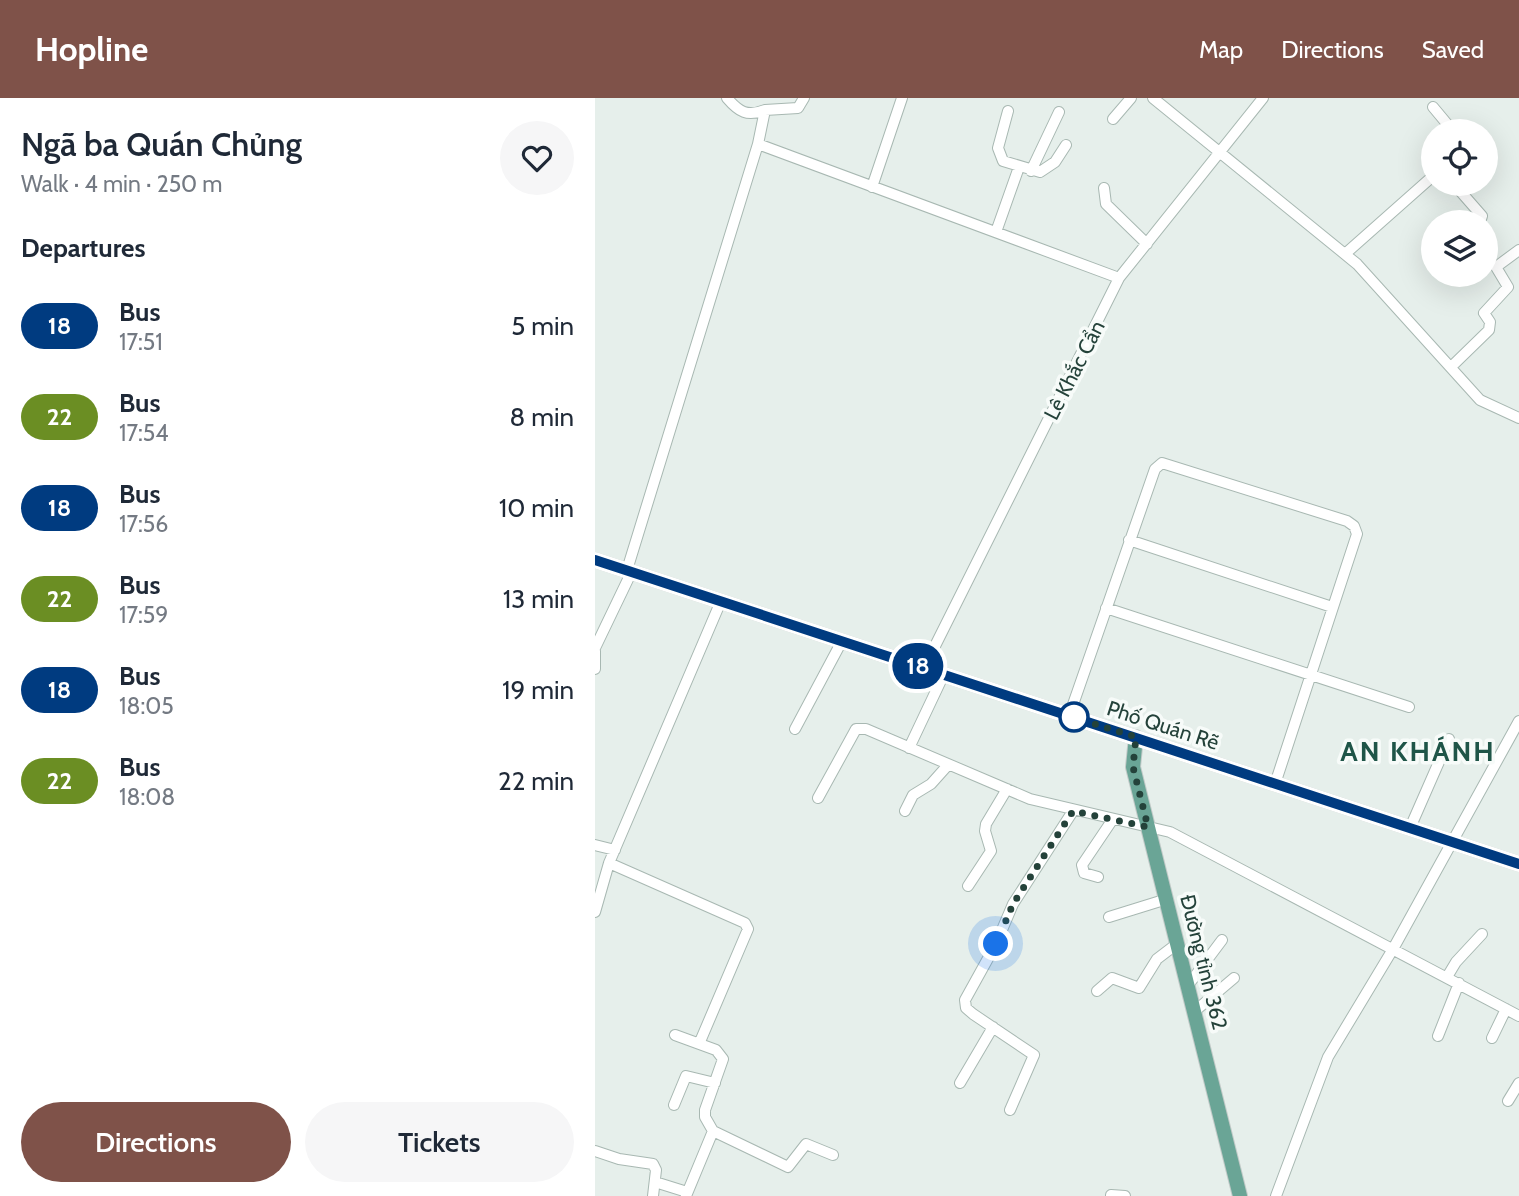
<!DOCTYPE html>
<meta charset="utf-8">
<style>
:root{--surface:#fff;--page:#f6f6f7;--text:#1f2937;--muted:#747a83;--accent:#7f5249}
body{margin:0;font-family:Cabin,sans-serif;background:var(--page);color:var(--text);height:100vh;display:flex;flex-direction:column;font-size:26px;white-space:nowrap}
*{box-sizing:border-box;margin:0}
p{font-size:23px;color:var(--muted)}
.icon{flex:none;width:38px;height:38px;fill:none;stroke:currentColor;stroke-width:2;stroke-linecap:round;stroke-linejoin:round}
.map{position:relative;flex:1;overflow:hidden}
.side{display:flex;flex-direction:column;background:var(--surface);width:595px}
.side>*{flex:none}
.badge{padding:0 14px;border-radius:23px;font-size:24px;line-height:46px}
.tools{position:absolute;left:826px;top:21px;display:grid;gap:14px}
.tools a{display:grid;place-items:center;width:77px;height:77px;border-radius:50%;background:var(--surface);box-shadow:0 7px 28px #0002;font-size:35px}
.you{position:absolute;width:35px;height:35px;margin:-18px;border:5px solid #fff;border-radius:50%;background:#1a73e8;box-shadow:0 0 0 10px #1a73e833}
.map>.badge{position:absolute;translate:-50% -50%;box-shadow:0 0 0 4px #fff}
h2{padding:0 21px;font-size:26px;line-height:63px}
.round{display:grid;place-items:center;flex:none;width:74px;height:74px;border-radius:37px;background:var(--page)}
.head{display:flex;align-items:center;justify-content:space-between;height:119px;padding:0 21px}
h1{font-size:33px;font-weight:600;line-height:52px}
.primary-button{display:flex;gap:14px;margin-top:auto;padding:14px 21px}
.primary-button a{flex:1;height:80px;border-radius:42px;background:var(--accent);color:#fff;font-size:28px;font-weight:600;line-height:80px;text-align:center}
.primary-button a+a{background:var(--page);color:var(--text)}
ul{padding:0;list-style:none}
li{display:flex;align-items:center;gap:21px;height:91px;padding:0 21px}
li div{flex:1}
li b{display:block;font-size:26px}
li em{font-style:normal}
li .badge{min-width:77px;font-weight:700;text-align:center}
header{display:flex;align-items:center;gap:42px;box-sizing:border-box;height:98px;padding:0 35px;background:var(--accent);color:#fff}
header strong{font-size:33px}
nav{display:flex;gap:38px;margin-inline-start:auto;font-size:24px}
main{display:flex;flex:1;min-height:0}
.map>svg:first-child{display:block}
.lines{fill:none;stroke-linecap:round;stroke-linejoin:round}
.minor-casing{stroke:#a8b8b2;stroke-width:12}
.major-casing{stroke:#c2cac8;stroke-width:16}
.minor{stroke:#fff;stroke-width:10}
.major{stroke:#6aa596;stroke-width:14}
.line-casing{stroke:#fff;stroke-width:16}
.line{stroke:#003b80;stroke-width:10}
.walk{stroke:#24423a;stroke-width:7;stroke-dasharray:0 12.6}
.stop-dot{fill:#fff;stroke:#003b80;stroke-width:3.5}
.labels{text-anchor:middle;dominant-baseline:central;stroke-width:7;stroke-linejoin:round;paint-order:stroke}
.street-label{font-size:21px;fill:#24423a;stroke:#f7fbf9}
.district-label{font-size:28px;font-weight:bold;letter-spacing:2px;fill:#1f5548;stroke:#f7fbf9}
</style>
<header>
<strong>Hopline</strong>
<nav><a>Map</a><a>Directions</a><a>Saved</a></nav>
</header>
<main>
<section class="side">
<div class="head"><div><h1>Ngã ba Quán Chủng</h1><p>Walk · 4 min · 250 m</p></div><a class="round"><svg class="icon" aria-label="heart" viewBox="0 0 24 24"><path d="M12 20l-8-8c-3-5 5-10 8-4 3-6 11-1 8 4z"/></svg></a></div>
<h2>Departures</h2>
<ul>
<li><span class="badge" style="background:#003b80;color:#fff">18</span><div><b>Bus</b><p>17:51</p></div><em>5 min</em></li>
<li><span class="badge" style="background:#6b8e23;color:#fff">22</span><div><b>Bus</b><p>17:54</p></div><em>8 min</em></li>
<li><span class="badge" style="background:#003b80;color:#fff">18</span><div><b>Bus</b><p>17:56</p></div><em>10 min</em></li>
<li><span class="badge" style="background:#6b8e23;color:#fff">22</span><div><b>Bus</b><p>17:59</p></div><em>13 min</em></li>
<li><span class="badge" style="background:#003b80;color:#fff">18</span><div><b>Bus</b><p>18:05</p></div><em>19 min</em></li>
<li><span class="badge" style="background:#6b8e23;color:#fff">22</span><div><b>Bus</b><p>18:08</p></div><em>22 min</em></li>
</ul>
<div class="primary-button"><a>Directions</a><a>Tickets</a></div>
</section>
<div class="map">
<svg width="924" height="1098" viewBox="0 0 924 1098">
<rect width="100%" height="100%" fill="#e6efeb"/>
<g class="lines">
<g class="minor-casing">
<path id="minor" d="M558 0 762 166 885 302 924 320
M838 9 858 33
M170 12 203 10 209 0
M413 13 403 50 408 63 445 74 460 64 471 47
M518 21 536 0
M163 46 524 180
M436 73 464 14
M859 86 887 118 885 124
M277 89 307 0
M509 90 511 106 552 146
M401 134 424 69
M750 156 838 78
M856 269 894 232 895 224 889 215 913 189 901 169 924 152
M534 442 737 509
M32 472 163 46 170 12C152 19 144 14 132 0
M511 510 814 609
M0 550 37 473
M0 553V571
M329 570 524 180 668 0
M474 618 560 371 567 365 752 423 759 428 762 436 680 686
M200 631 247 543
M314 650 349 576
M223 700 261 631H271L435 701 575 734 924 918
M310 713 318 697 336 686 353 667
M815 730 854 641
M0 747 20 752
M14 765 150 825 153 831 104 946
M503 779 489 775 487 767 518 721
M373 788 396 753 390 733 391 726 412 691
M0 814 14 765 126 503
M514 819 572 801
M852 879 861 864 887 836
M594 886 627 842
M502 893 517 880 544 890 562 861 583 845
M600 913 639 880
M80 937 121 952 128 961 110 1012V1019L118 1033 91 1098
M843 938 864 885
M897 940 911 911
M365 985 398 929
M913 1003 924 985
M79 1007 91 978 120 985
M415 1012 439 957 378 916 371 910 370 902 401 846 418 806 478 713
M118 1033 193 1069 211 1046 238 1057
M0 1053 24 1061 58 1066 61 1072 58 1098
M60 1084 92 1094
M516 1097 530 1098
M681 1098 733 959 798 851 924 623"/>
</g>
<g class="major-casing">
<path id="major" d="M0 462 924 766
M541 639 538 669 645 1098"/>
</g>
<use href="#minor" class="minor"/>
<use href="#major" class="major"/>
</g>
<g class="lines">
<g class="line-casing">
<path id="line" d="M0 462 924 766"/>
</g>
<use href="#line" class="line"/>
<path class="walk" d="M401 846 418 806 478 713 553 729 538 669 541 639 474 618 479 619"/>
</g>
<circle class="stop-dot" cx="479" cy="619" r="14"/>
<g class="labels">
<g class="street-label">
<text transform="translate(479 272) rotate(-63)">Lê Khắc Cẩn</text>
<text transform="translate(568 627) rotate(18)">Phố Quán Rẽ</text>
<text transform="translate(609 864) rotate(76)">Đường tỉnh 362</text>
</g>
<g class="district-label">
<text x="823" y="653">AN KHÁNH</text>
</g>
</g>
</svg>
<div class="tools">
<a><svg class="icon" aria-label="locate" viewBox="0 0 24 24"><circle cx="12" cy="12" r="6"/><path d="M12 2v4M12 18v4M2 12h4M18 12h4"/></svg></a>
<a><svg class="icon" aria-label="layers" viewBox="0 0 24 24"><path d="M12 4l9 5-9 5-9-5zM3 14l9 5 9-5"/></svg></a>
</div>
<div class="you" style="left:401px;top:846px"></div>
<b class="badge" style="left:323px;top:568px;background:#003b80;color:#fff">18</b>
</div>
</main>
